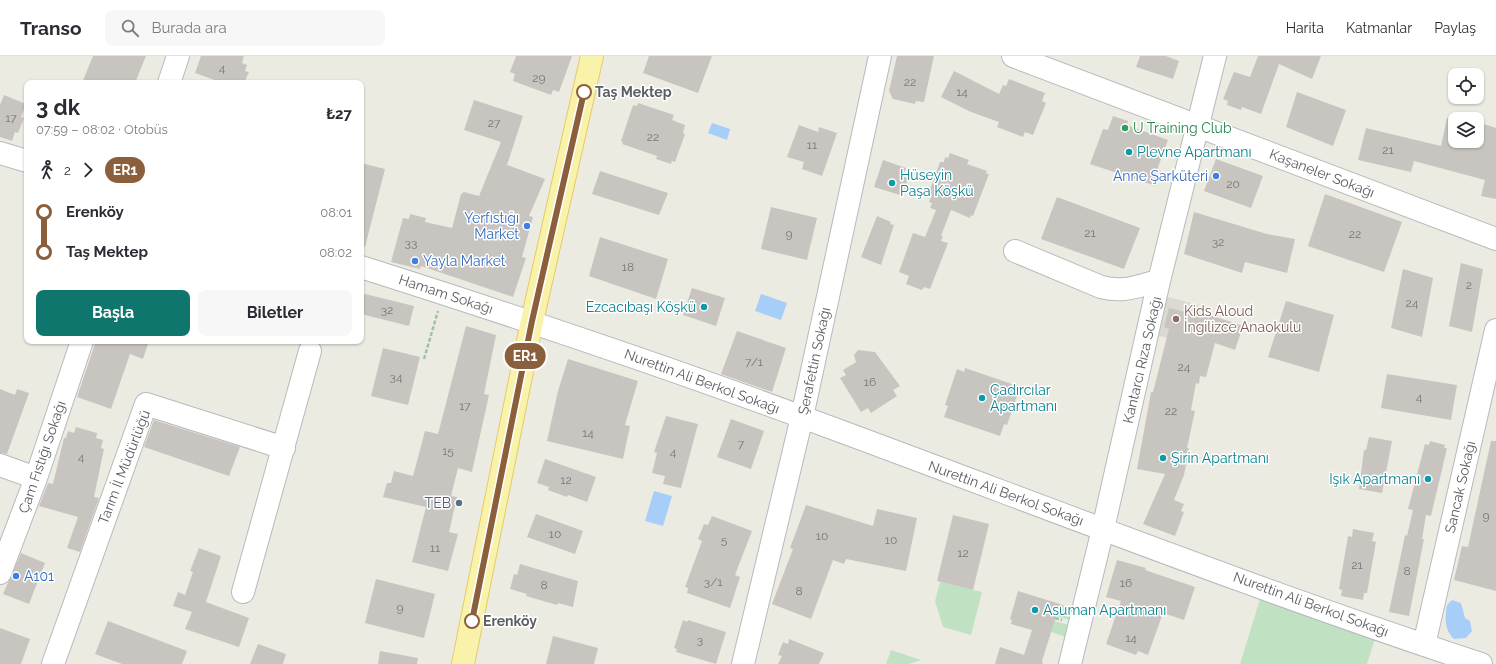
<!DOCTYPE html>
<html lang="tr">
<meta charset="utf-8">
<style>
:root{--surface:#fff;--page:#f7f7f7;--text:#2b2b33;--muted:#7c7c81;--line:#e1e1e2;--accent:#0f766e}
body{margin:0;font-family:Raleway,sans-serif;background:var(--page);color:var(--text);height:100vh;display:flex;flex-direction:column;font-size:15px;white-space:nowrap}
*{box-sizing:border-box;margin:0}
p{font-size:13px;color:var(--muted)}
.icon{flex:none;width:22px;height:22px;fill:none;stroke:currentColor;stroke-width:2;stroke-linecap:round;stroke-linejoin:round}
.map{position:relative;flex:1;overflow:hidden}
.side{position:absolute;left:24px;top:24px;width:340px;height:264px;display:flex;flex-direction:column;background:var(--surface);border-radius:8px;box-shadow:0 1px 3px #0004}
.side>*{flex:none}
.badge{padding:0 8px;border-radius:13px;font-size:14px;line-height:26px}
.fabs{position:absolute;left:1448px;top:12px;display:grid;gap:8px}
.fabs a{display:grid;place-items:center;width:36px;height:36px;border-radius:8px;background:var(--surface);box-shadow:0 1px 3px #0004;font-size:20px}
.map>.badge{position:absolute;translate:-50% -50%;box-shadow:0 0 0 2px #fff}
.legs{display:flex;align-items:center;gap:6px;height:44px;padding:0 12px;font-size:13px}
.legs p{margin-inline-start:auto}
.summary{display:flex;align-items:center;justify-content:space-between;height:68px;padding:0 12px}
h1{font-size:22px;font-weight:700;line-height:30px}
.cta{display:flex;gap:8px;margin-top:auto;padding:8px 12px}
.cta a{flex:1;height:46px;border-radius:8px;background:var(--accent);color:#fff;font-size:16px;font-weight:700;line-height:46px;text-align:center}
.cta a+a{background:var(--page);color:var(--text)}
ul{padding:0 12px;list-style:none}
li{display:flex;align-items:center;gap:14px;height:40px;font-size:15px}
li i{display:grid;place-items:center;width:6px;height:100%;margin:0 5px;background:currentColor}
li i::after{content:'';width:10px;height:10px;margin:-5px;border:3px solid;border-radius:50%;background:var(--surface)}
li p{margin-inline-start:auto}
li:first-child i{background:linear-gradient(#0000 50%,currentColor 0)}
li:last-child i{background:linear-gradient(currentColor 50%,#0000 0)}
header{display:flex;align-items:center;gap:24px;box-sizing:border-box;height:56px;padding:0 20px;background:var(--surface);border-bottom:1px solid var(--line)}
header strong{font-size:19px}
nav{display:flex;gap:22px;margin-inline-start:auto;font-size:14px}
.search{width:280px;height:36px;background:var(--page);display:flex;align-items:center;gap:10px;box-sizing:border-box;padding:0 14px;border-radius:8px;color:var(--muted);font-size:15px}
.map>svg:first-child{display:block}
.education{fill:#dcdad0}
.green{fill:#c0e2c3}
.water{fill:#a6cef9}
.building{fill:#c8c5c0}
.lines{fill:none;stroke-linecap:round;stroke-linejoin:round}
.minor-casing{stroke:#b7b9be;stroke-width:24}
.major-casing{stroke:#e7cb61;stroke-width:24}
.path{stroke:#9ac2a9;stroke-width:2.5;stroke-dasharray:4 2;stroke-linecap:butt}
.minor{stroke:#fff;stroke-width:22}
.major{stroke:#f9f2aa;stroke-width:22}
.line-1-casing{stroke:#fff;stroke-width:9}
.line-1{stroke:#8b5e3c;stroke-width:6}
.stop-1-dot{fill:#fff;stroke:#8b5e3c;stroke-width:2}
.leisure-dot{fill:#2e9e5b;stroke:#fff;stroke-width:1.5}
.culture-dot{fill:#0f9aa8;stroke:#fff;stroke-width:1.5}
.shop-dot{fill:#3f7fe0;stroke:#fff;stroke-width:1.5}
.education-dot{fill:#8d6e63;stroke:#fff;stroke-width:1.5}
.service-dot{fill:#5c6f8a;stroke:#fff;stroke-width:1.5}
.labels{text-anchor:middle;dominant-baseline:central;stroke-width:3;stroke-linejoin:round;paint-order:stroke}
.number-label{font-size:12px;fill:#76777a}
.stop-label{font-size:14px;font-weight:bold;fill:#5a5d62;stroke:#fff;text-anchor:start}
.leisure-label{font-size:14px;fill:#27864d;stroke:#fff;text-anchor:start}
.culture-label{font-size:14px;fill:#0d838f;stroke:#fff;text-anchor:start}
.street-label{font-size:14px;fill:#5a5d62;stroke:#fff}
.shop-label{font-size:14px;fill:#366cbe;stroke:#fff;text-anchor:end}
.education-label{font-size:14px;fill:#785e54;stroke:#fff;text-anchor:start}
.service-label{font-size:14px;fill:#4e5e75;stroke:#fff;text-anchor:end}
</style>
<header>
<strong>Transo</strong>
<div class="search"><svg class="icon" aria-label="search" viewBox="0 0 24 24"><circle cx="10" cy="10" r="6"/><path d="M15 15l6 6"/></svg>Burada ara</div>
<nav><a>Harita</a><a>Katmanlar</a><a>Paylaş</a></nav>
</header>
<div class="map">
<svg width="1496" height="608" viewBox="0 0 1496 608">
<rect width="100%" height="100%" fill="#ecebe2"/>
<path class="education" d="M1164 240 1199 249 1188 288 1153 278Z"/>
<path class="green" d="M940 526 982 536 971 579 943 571 935 545Z
M1260 543 1376 580 1367 608H1240Z
M1060 548 1073 552 1070 564 1056 560Z
M1054 565 1069 569 1066 581 1051 576Z
M891 594 921 604 909 608H886Z"/>
<path class="water" d="M712 67 730 73 727 84 708 77Z
M761 238 787 247 781 264 755 255Z
M654 435 672 440 663 470 645 465Z
M1452 544 1461 547 1465 562 1470 565 1472 575 1466 582 1454 583C1444 574 1445 561 1447 549Z"/>
<path class="building" d="M93 0H146L135 27H82Z
M201 0H244L242 7 247 9 245 15 249 16 244 27H223L195 17Z
M516 0H572L559 36 553 34 551 39 513 25 515 18 510 16Z
M649 0H712L698 37 643 17Z
M897 0H934L924 46 916 45 915 48 893 43 889 35Z
M1140 0H1166L1179 5 1173 23 1136 11Z
M1258 0H1321L1312 23 1279 8 1261 58 1242 51 1241 54 1227 49 1228 45 1223 43 1234 16 1250 21Z
M954 15 999 38 1003 29 1006 30 1009 23 1045 37 1042 45 1046 47 1033 79 1025 76 1023 81 997 71 999 66 971 56 941 41Z
M1297 36 1346 54 1333 90 1286 71Z
M4 39 26 48 21 61 24 62 18 77 15 76 12 85 0 81V49Z
M474 44 523 60 507 109 545 123 529 160 533 161 522 201 526 202 513 241 421 210 420 213 391 206 403 162 409 163 410 158 426 162 425 166 452 172 461 138 464 136 479 140 501 86 464 74Z
M638 47 674 59 672 64 685 69 683 77 685 78 675 106 672 105 671 108 656 103 657 100 622 88 623 86 621 85 633 49 637 50Z
M1452 59 1465 63H1455V85H1477V66L1496 72V143L1481 140 1485 124 1414 105 1411 116 1358 104 1366 72 1441 90 1447 62 1451 63Z
M1113 60 1128 65 1127 69 1168 84 1157 114 1161 115 1156 130 1090 108 1103 73 1108 74Z
M799 69 818 76 819 71 837 77 822 120 802 113 804 106 787 101Z
M950 97 969 104 967 108 987 115 986 118H989L973 160 971 159 970 162 951 154 941 180H943L941 185 948 187 930 233 924 231 922 234 906 228 909 220 899 216 913 177 925 181 936 154 930 152 932 147 929 146 931 141 928 139 940 106H944L945 101 948 102Z
M1216 103 1263 120 1251 152 1204 135Z
M883 104 906 112 903 120 908 122 903 140 874 131Z
M361 107 385 113 365 191 361 190Z
M600 115 668 137 659 159 592 138Z
M1325 138 1402 166 1384 216 1308 190Z
M1057 141 1140 172 1124 213 1041 183Z
M771 151 817 162 807 204 761 193Z
M1194 156 1267 178 1295 183 1287 217 1245 206 1242 217 1184 198Z
M877 160 891 166 890 168 894 169 881 209 861 201Z
M600 181 668 203 656 243 589 220Z
M1461 207 1483 213 1472 276 1449 270Z
M1403 213 1433 222 1422 281 1391 272Z
M692 232 725 242 716 270 683 259Z
M361 237 414 250 409 270 361 258Z
M1286 245 1334 259 1319 316 1268 301Z
M1169 252 1203 260 1204 257 1243 270 1235 294 1215 287 1206 321 1200 320 1199 328 1196 327 1191 354 1195 355 1187 392H1189L1184 419 1174 444 1184 448 1181 455 1184 456 1175 480 1143 468 1165 418 1137 413 1151 336H1153L1169 273 1164 271Z
M466 270 496 279 484 338 489 339 472 416 458 412 451 440 457 441 449 476 458 478 448 515 412 506 426 451 383 441 387 427H391L394 415 413 420 425 375 438 378Z
M737 275 786 292 772 336 721 318Z
M96 285H149L143 303 130 298 111 353 77 341Z
M383 292 420 301 408 349 371 340Z
M858 294 875 296 900 330 893 334 897 340 871 357 868 352 861 356 840 322 846 319 843 314 856 306 854 299Z
M568 303 638 325 625 369 630 370 623 403 547 385 558 335Z
M965 312 1012 328 1011 332 1019 334 1007 369 1004 368 1000 380 944 361 948 350 945 349 957 313 964 316Z
M1387 318 1457 329 1451 364 1381 352Z
M0 333 15 339 17 333 29 337 7 398 0 397Z
M666 360 698 368 681 432 663 428 665 420 652 417 657 397 654 396Z
M731 363 764 375 751 413 717 401Z
M154 364 240 391 229 420 144 391Z
M76 371 97 377 96 382 103 384 101 392 104 393 94 441 99 442 80 496 67 492 78 461 39 450 48 427 53 428 64 382H66L68 375 74 377Z
M1369 381 1392 385 1382 437 1359 433 1364 394H1366Z
M1430 385 1445 389 1444 392H1447L1431 460 1426 459 1422 483H1424L1409 560 1389 556 1405 479 1407 480 1413 454 1408 453 1425 388 1429 389Z
M1491 385H1496V535L1454 524 1462 490 1468 491Z
M545 403 596 421 587 446 568 439 567 441 548 434 549 431 537 427Z
M806 449 873 470 877 453 917 462 906 515 846 503 844 508 833 504 811 563 772 548 793 493 790 492Z
M536 458 583 475 575 498 527 481Z
M953 459 989 468 973 534 937 525Z
M712 460 752 475 735 519 740 521 730 552 687 537 688 532 685 531 702 485 698 483 704 468 708 469Z
M1353 473 1374 477 1372 485 1376 486 1367 537H1364L1363 544 1341 540 1342 534 1339 533 1348 480 1352 481Z
M199 492 221 500 206 546 249 562 239 591 185 573 192 556 173 550 178 536 185 539 193 516 190 515Z
M21 497 45 507 29 548 3 538Z
M1117 504 1146 512 1145 514 1195 531 1184 564 1163 557 1148 599 1138 595 1136 599 1106 588 1121 545 1106 541Z
M520 508 578 525 573 551 558 547 557 549 526 540 527 538 510 533 514 518 517 519Z
M376 523 435 538 424 582 365 567Z
M1018 535 1060 548 1042 605 1043 608H995L1000 591 1024 599 1032 574 1011 568 1012 564 1010 563Z
M683 564 687 566 688 564 726 576 716 608 676 596 677 593 674 592Z
M108 565 187 595 182 608H122L95 598Z
M0 572 30 583 21 608H0Z
M553 580 598 592 594 608H546Z
M789 583 824 597 819 608H778L782 600 778 599 783 586 788 588Z
M258 588 286 598 283 608H250Z
M380 595 418 602 417 608H378Z"/>
<g class="lines">
<g class="minor-casing">
<path id="minor" d="M1013 0 1496 183
M169 27 178 0
M0 97 27 105
M1015 195 1101 231C1125 237 1136 230 1159 225
M361 211C509 258 656 307 802 361 1028 444 1253 533 1481 608
M0 409 36 422
M0 517 36 422 82 285
M243 536 310 295
M1424 589 1496 274
M53 608 146 348 284 392
M743 608 802 361 880 0
M1070 608 1103 473 1159 225 1215 0"/>
</g>
<g class="major-casing">
<path id="major" d="M463 608 532 265 592 0"/>
</g>
<path class="path" d="M424 303 438 255
M1055 562 1062 564"/>
<use href="#minor" class="minor"/>
<use href="#major" class="major"/>
</g>
<g class="lines">
<g class="line-1-casing">
<path id="line-1" d="M472 565 532 265 584 36"/>
</g>
<use href="#line-1" class="line-1"/>
</g>
<g class="stop-1-dot">
<circle cx="584" cy="36" r="7"/>
<circle cx="472" cy="565" r="7"/>
</g>
<circle class="leisure-dot" cx="1125" cy="72" r="4"/>
<g class="culture-dot">
<circle cx="1129" cy="96" r="4"/>
<circle cx="892" cy="127" r="4"/>
<circle cx="704" cy="251" r="4"/>
<circle cx="982" cy="342" r="4"/>
<circle cx="1163" cy="402" r="4"/>
<circle cx="1428" cy="423" r="4"/>
<circle cx="1035" cy="554" r="4"/>
</g>
<g class="shop-dot">
<circle cx="1216" cy="120" r="4"/>
<circle cx="527" cy="170" r="4"/>
<circle cx="415" cy="205" r="4"/>
<circle cx="16" cy="520" r="4"/>
</g>
<circle class="education-dot" cx="1176" cy="263" r="4"/>
<circle class="service-dot" cx="459" cy="447" r="4"/>
<g class="labels">
<g class="number-label">
<text x="222" y="12">4</text>
<text x="539" y="22">29</text>
<text x="910" y="26">22</text>
<text x="962" y="36">14</text>
<text x="11" y="62">17</text>
<text x="494" y="67">27</text>
<text x="653" y="81">22</text>
<text x="812" y="89">11</text>
<text x="1388" y="94">21</text>
<text x="1233" y="128">20</text>
<text x="1090" y="177">21</text>
<text x="789" y="178">9</text>
<text x="1355" y="178">22</text>
<text x="1218" y="186">32</text>
<text x="411" y="187">33</text>
<text x="628" y="211">18</text>
<text x="1469" y="229">2</text>
<text x="1412" y="247">24</text>
<text x="387" y="254">32</text>
<text x="754" y="306">7/1</text>
<text x="1184" y="311">24</text>
<text x="396" y="321">34</text>
<text x="870" y="326">16</text>
<text x="1419" y="341">4</text>
<text x="465" y="350">17</text>
<text x="1171" y="355">22</text>
<text x="588" y="377">14</text>
<text x="741" y="388">7</text>
<text x="448" y="395">15</text>
<text x="673" y="396">4</text>
<text x="81" y="401">4</text>
<text x="566" y="424">12</text>
<text x="1486" y="460">9</text>
<text x="555" y="478">10</text>
<text x="822" y="480">10</text>
<text x="724" y="484">5</text>
<text x="891" y="484">10</text>
<text x="435" y="492">11</text>
<text x="963" y="497">12</text>
<text x="1357" y="509">21</text>
<text x="1407" y="515">8</text>
<text x="713" y="526">3/1</text>
<text x="1126" y="527">16</text>
<text x="544" y="529">8</text>
<text x="799" y="535">8</text>
<text x="400" y="552">9</text>
<text x="1131" y="582">14</text>
<text x="700" y="584">3</text>
</g>
<g class="stop-label">
<text x="595" y="36">Taş Mektep</text>
<text x="483" y="565">Erenköy</text>
</g>
<g class="leisure-label">
<text x="1133" y="72">U Training Club</text>
</g>
<g class="culture-label">
<text x="1137" y="96">Plevne Apartmanı</text>
<text x="900" y="119">Hüseyin<tspan x="900" dy="16">Paşa Köşkü</tspan></text>
<text x="696" y="251" text-anchor="end">Ezcacıbaşı Köşkü</text>
<text x="990" y="334">Çadırcılar<tspan x="990" dy="16">Apartmanı</tspan></text>
<text x="1171" y="402">Şirin Apartmanı</text>
<text x="1420" y="423" text-anchor="end">Işık Apartmanı</text>
<text x="1043" y="554">Asuman Apartmanı</text>
</g>
<g class="street-label">
<text transform="translate(1322 117) rotate(21)">Kaşaneler Sokağı</text>
<text transform="translate(446 238) rotate(18)">Hamam Sokağı</text>
<text transform="translate(1142 304) rotate(-77)">Kantarcı Rıza Sokağı</text>
<text transform="translate(814 305) rotate(-78)">Şerafettin Sokağı</text>
<text transform="translate(702 325) rotate(20)">Nurettin Ali Berkol Sokağı</text>
<text transform="translate(42 401) rotate(-71)">Çam Fıstığı Sokağı</text>
<text transform="translate(124 411) rotate(-69)">Tarım İl Müdürlüğü</text>
<text transform="translate(1460 431) rotate(-77)">Sancak Sokağı</text>
<text transform="translate(1006 437) rotate(20)">Nurettin Ali Berkol Sokağı</text>
<text transform="translate(1311 548) rotate(20)">Nurettin Ali Berkol Sokağı</text>
</g>
<g class="shop-label">
<text x="1208" y="120">Anne Şarküteri</text>
<text x="519" y="162">Yerfıstığı<tspan x="519" dy="16">Market</tspan></text>
<text x="423" y="205" text-anchor="start">Yayla Market</text>
<text x="24" y="520" text-anchor="start">A101</text>
</g>
<g class="education-label">
<text x="1184" y="255">Kids Aloud<tspan x="1184" dy="16">İngilizce Anaokulu</tspan></text>
</g>
<g class="service-label">
<text x="451" y="447">TEB</text>
</g>
</g>
</svg>
<div class="fabs">
<a><svg class="icon" aria-label="locate" viewBox="0 0 24 24"><circle cx="12" cy="12" r="6"/><path d="M12 2v4M12 18v4M2 12h4M18 12h4"/></svg></a>
<a><svg class="icon" aria-label="layers" viewBox="0 0 24 24"><path d="M12 4l9 5-9 5-9-5zM3 14l9 5 9-5"/></svg></a>
</div>
<b class="badge" style="left:525px;top:300px;background:#8b5e3c;color:#fff">ER1</b>
<section class="side">
<div class="summary"><div><h1>3 dk</h1><p>07:59 – 08:02 · Otobüs</p></div><b>₺27</b></div>
<div class="legs"><svg class="icon" aria-label="walk" viewBox="0 0 24 24"><circle cx="13" cy="4" r="2"/><path d="M13 8l-2 6 4 7M11 14l-3 7M7 12l3-4h3l4 4"/></svg>2<svg class="icon" aria-label="forward" viewBox="0 0 24 24"><path d="M9 5l7 7-7 7"/></svg><b class="badge" style="background:#8b5e3c;color:#fff">ER1</b></div>
<ul>
<li><i style="color:#8b5e3c"></i><b>Erenköy</b><p>08:01</p></li>
<li><i style="color:#8b5e3c"></i><b>Taş Mektep</b><p>08:02</p></li>
</ul>
<div class="cta"><a>Başla</a><a>Biletler</a></div>
</section>
</div>
